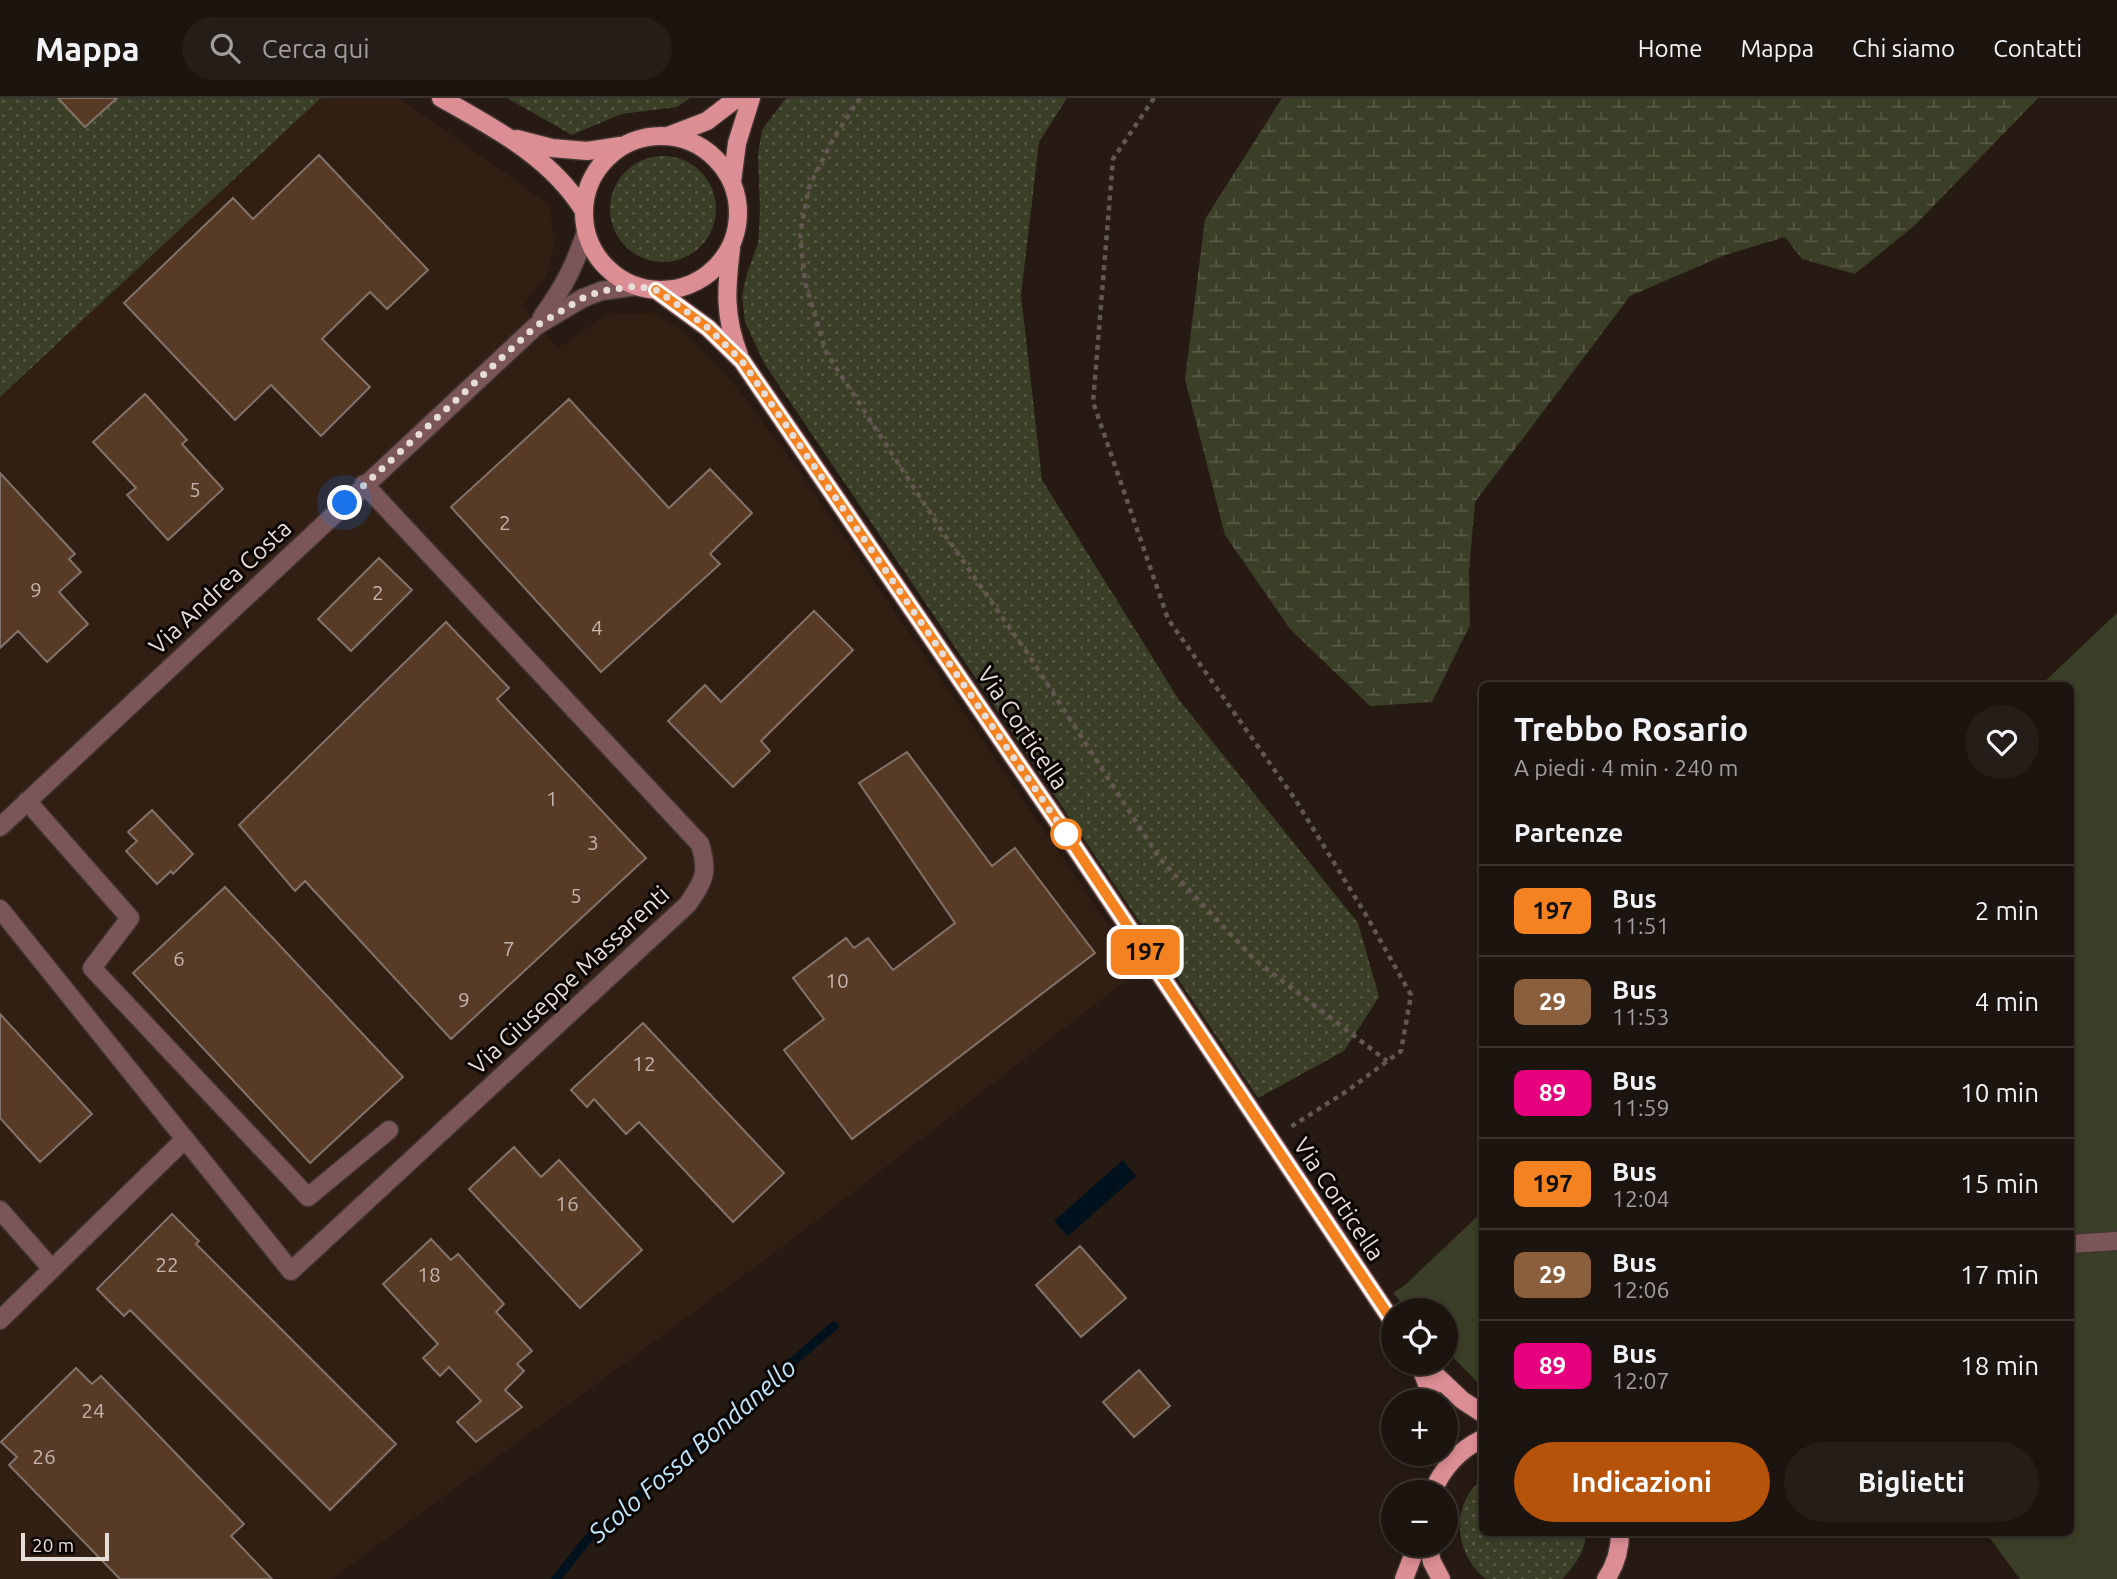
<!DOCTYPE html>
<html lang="it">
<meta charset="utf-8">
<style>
:root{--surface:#1c140e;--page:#251d17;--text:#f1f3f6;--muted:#a09e9e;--line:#3a332e;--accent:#b45309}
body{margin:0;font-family:Ubuntu,sans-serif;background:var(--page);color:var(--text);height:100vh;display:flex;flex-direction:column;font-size:26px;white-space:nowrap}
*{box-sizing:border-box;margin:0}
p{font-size:23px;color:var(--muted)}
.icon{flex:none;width:38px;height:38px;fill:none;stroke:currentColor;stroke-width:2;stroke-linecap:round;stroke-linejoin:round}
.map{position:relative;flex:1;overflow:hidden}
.side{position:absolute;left:1479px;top:584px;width:595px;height:854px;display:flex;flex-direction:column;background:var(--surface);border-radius:10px;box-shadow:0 4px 10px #0003,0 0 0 2px var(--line)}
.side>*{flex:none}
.badge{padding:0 14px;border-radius:10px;font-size:24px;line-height:46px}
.tools{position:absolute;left:1381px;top:1200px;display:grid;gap:14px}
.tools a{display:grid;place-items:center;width:77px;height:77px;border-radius:50%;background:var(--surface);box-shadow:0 4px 10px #0003,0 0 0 2px var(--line);font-size:35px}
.scale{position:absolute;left:21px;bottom:18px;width:88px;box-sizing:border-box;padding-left:7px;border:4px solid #e6ddd8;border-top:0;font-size:19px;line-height:24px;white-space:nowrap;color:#e6ddd8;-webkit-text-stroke:5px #0b0604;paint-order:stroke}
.you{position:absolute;width:35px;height:35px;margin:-18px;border:5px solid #fff;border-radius:50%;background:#1a73e8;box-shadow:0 0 0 10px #1a73e833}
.map>.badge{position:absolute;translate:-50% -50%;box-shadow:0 0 0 4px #fff}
h2{padding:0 35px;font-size:26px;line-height:63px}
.round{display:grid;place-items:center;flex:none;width:74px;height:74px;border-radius:37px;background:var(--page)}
.summary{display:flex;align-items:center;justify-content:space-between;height:119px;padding:0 35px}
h1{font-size:33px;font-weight:700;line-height:52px}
.cta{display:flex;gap:14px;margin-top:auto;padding:14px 35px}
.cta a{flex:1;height:80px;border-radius:42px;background:var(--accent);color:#fff;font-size:28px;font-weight:700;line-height:80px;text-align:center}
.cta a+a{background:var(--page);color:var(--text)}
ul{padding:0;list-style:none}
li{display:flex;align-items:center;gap:21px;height:91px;padding:0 35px;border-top:2px solid var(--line)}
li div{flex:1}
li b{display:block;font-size:26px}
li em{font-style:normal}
li .badge{min-width:77px;font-weight:700;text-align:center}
header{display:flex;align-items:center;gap:42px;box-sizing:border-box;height:98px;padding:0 35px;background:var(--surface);border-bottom:2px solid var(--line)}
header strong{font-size:33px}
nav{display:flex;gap:38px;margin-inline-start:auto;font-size:24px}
.search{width:490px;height:63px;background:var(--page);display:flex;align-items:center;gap:18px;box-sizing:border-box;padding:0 24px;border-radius:38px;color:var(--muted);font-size:26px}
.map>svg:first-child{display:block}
.built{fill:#311f14}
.grass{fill:url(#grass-dots)}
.wetland{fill:url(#wetland-marsh)}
.park{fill:#3c3f27}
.water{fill:#00111e}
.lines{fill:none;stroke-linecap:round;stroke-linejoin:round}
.stream{stroke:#00111e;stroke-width:9}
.building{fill:#583b27;stroke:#82736a;stroke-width:2}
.minor-casing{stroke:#41352f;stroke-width:21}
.major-casing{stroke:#41352f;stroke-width:21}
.path{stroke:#635751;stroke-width:4.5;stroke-dasharray:5 5;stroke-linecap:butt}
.minor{stroke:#7b5658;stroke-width:18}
.major{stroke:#db8e93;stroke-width:18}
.line-casing{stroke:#fff;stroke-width:16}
.line{stroke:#f58220;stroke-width:10}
.walk{stroke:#e6ddd8;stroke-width:7;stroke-dasharray:0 12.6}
.stop-dot{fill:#fff;stroke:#f58220;stroke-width:3.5}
.labels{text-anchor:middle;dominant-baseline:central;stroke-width:6;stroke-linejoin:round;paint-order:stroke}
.number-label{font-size:21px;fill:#c2b4ac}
.street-label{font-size:24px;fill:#e6ddd8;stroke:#0b0604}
.water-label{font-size:26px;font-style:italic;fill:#c0e3fa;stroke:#0b0604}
</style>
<header>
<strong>Mappa</strong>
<div class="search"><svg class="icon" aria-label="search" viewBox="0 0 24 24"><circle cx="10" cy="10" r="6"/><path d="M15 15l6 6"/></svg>Cerca qui</div>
<nav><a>Home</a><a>Mappa</a><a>Chi siamo</a><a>Contatti</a></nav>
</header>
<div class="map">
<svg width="2117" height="1481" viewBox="0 0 2117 1481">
<defs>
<pattern id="grass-dots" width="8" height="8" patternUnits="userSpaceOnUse" patternTransform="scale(1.75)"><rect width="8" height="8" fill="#3c3f27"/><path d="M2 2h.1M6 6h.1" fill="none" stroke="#585a46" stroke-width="1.8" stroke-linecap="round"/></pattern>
<pattern id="wetland-marsh" width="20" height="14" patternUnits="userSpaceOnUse" patternTransform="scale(1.75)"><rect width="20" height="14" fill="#3c3f27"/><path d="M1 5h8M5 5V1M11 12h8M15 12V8" fill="none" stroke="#585a46"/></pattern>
</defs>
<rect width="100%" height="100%" fill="#261a13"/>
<path class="built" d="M321 0H399L550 107 554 149 546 178 523 208 558 250 606 217 652 215 679 230 729 280 793 364 1139 872 789 1144 332 1481H0V299Z"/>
<path class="grass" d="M0 0H321L0 299Z
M507 0H690L677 9 621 16 572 37Z
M786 0H1067L1039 44 1021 197 1042 382 1179 602 1358 825 1379 899 1344 953 1258 1000 764 265 745 224 742 198 747 175 758 146 760 113 758 56 762 32Z
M610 111a53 53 0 1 1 106 0a53 53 0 1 1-106 0Z
M1482 1381V1435H1586C1585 1455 1575 1467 1562 1481H1486C1454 1456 1450 1407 1482 1381Z"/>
<path class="wetland" d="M1282 0H2038L1915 127 1855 176 1802 161 1785 139 1725 157 1630 198 1475 404 1469 474 1470 527 1432 604 1370 608 1290 531 1225 437 1185 281 1205 121Z"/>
<path class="park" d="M2117 515V1481H2020L1986 1435H2070V588H2040Z
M1482 1114V1289L1446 1252V1213H1409L1393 1195 1405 1187Z"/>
<path class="water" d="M1123 1062 1136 1078 1068 1138 1054 1123Z"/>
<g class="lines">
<path class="stream" d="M556 1481 587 1442 834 1228"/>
</g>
<path class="building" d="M58 0H117L85 29Z
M319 57 428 172 387 211 370 194 322 241 370 289 321 338 271 287 235 322 124 205 233 100 253 121Z
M145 296 187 342 182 346 223 391 168 442 127 397 136 390 93 344Z
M569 301 669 410 710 371 752 415 710 456 720 466 601 574 451 409Z
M0 375 75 456 69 461 81 474 59 494 88 526 47 564 18 533 0 550Z
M379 460 412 492 351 553 318 521Z
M814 513 853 552 761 643 770 653 733 689 668 623 705 587 721 604Z
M446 524 509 590 497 601 646 760 451 941 305 783 295 793 239 727Z
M907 654 992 768 1015 750 1095 855 852 1041 784 952 824 921 793 880 846 840 854 850 868 840 893 872 955 825 859 685Z
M152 712 193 756 173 776 171 773 157 786 126 753 137 743 128 734Z
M225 789 403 979 310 1065 133 875Z
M0 916 92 1016 40 1064 0 1020Z
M643 925 784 1075 733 1124 639 1024 626 1036 594 1001 587 1009 571 992Z
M514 1049 541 1079 559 1062 642 1152 580 1210 469 1091Z
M172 1116 199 1143 196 1146 396 1346 330 1412 130 1212 124 1218 97 1191Z
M431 1141 451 1162 458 1156 504 1206 496 1214 532 1253 517 1266 524 1273 505 1292 522 1309 476 1344 457 1324 481 1303 449 1269 440 1278 423 1260 438 1246 383 1186Z
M1080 1148 1126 1200 1081 1239 1036 1187Z
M76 1270 92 1286 101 1278 244 1426 231 1438 272 1481H120L9 1367 17 1359 1 1344Z
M1139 1272 1170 1308 1134 1339 1103 1304Z"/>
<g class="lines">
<g class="minor-casing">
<path id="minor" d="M542 219C564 189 574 169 586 134
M27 703 130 820 92 870 308 1099 389 1032
M0 729 536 228 583 200 601 193 637 188
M0 811 291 1173 688 806C704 782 709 775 700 746L364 386
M0 1112 52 1171
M2070 1146 2117 1143
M0 1222 184 1042"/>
</g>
<g class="major-casing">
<path id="major" d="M441 0C494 30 551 59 584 113
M584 115a77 77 0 1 1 154 0a77 77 0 1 1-154 0Z
M668 38 707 23 737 0
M517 41 552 50 587 53 620 48
M732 84 737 45 751 0
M731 151C726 191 724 218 739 257
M656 192 708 230 742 263 1064 733 1393 1224
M1423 1265 1462 1302 1482 1315
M1420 1268 1434 1304
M1432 1395C1442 1371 1459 1352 1482 1341
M1428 1447 1432 1464 1441 1481
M1404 1481 1417 1447
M1606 1481C1615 1468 1620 1451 1620 1435"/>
</g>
<path class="path" d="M860 0 833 41 809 89 800 136 805 184 826 254 940 430 1030 559 1160 761 1255 862 1387 963
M1154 0 1113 61 1093 304 1168 521 1295 701 1366 817 1411 897 1401 953 1347 993 1289 1030"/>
<use href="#minor" class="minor"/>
<use href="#major" class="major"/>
</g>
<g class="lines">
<g class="line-casing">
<path id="line" d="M656 192 708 230 742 263 1064 733 1393 1224"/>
</g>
<use href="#line" class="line"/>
<path class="walk" d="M345 405 536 228 583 200 601 193 637 188 656 192 681 209 708 230 742 263 1066 736"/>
</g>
<circle class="stop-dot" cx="1066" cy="736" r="14"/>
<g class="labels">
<g class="number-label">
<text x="195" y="391">5</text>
<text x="505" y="424">2</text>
<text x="36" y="491">9</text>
<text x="378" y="494">2</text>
<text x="597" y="529">4</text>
<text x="552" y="700">1</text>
<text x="593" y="744">3</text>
<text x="576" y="797">5</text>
<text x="509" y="850">7</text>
<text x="179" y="860">6</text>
<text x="837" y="882">10</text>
<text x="464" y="901">9</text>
<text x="644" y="965">12</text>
<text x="567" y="1105">16</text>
<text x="167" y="1166">22</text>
<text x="429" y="1176">18</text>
<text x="93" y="1312">24</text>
<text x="44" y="1358">26</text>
</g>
<g class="street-label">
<text transform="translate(220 489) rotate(-43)">Via Andrea Costa</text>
<text transform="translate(1023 630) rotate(56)">Via Corticella</text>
<text transform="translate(569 882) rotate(-43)">Via Giuseppe Massarenti</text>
<text transform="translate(1339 1101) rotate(56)">Via Corticella</text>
</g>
<g class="water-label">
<text transform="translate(692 1352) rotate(-41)">Scolo Fossa Bondanello</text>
</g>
</g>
</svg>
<div class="tools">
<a><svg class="icon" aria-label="locate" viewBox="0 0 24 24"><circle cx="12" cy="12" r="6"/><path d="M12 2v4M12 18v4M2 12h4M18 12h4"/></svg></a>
<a>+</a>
<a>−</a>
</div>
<div class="scale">20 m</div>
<div class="you" style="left:345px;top:405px"></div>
<b class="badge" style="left:1145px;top:854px;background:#f58220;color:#111">197</b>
<section class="side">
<div class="summary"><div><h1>Trebbo Rosario</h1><p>A piedi · 4 min · 240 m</p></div><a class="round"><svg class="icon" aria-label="heart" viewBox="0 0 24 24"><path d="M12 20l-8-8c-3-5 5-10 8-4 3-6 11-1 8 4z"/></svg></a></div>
<h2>Partenze</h2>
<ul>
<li><span class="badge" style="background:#f58220;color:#111">197</span><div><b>Bus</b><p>11:51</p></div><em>2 min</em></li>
<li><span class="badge" style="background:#8b5e3c;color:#fff">29</span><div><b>Bus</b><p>11:53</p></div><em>4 min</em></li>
<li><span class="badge" style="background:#e6007e;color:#fff">89</span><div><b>Bus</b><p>11:59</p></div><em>10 min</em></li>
<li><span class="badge" style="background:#f58220;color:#111">197</span><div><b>Bus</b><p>12:04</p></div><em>15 min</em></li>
<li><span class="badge" style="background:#8b5e3c;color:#fff">29</span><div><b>Bus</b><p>12:06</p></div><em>17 min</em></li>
<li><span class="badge" style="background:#e6007e;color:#fff">89</span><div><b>Bus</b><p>12:07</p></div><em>18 min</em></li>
</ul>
<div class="cta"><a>Indicazioni</a><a>Biglietti</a></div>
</section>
</div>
